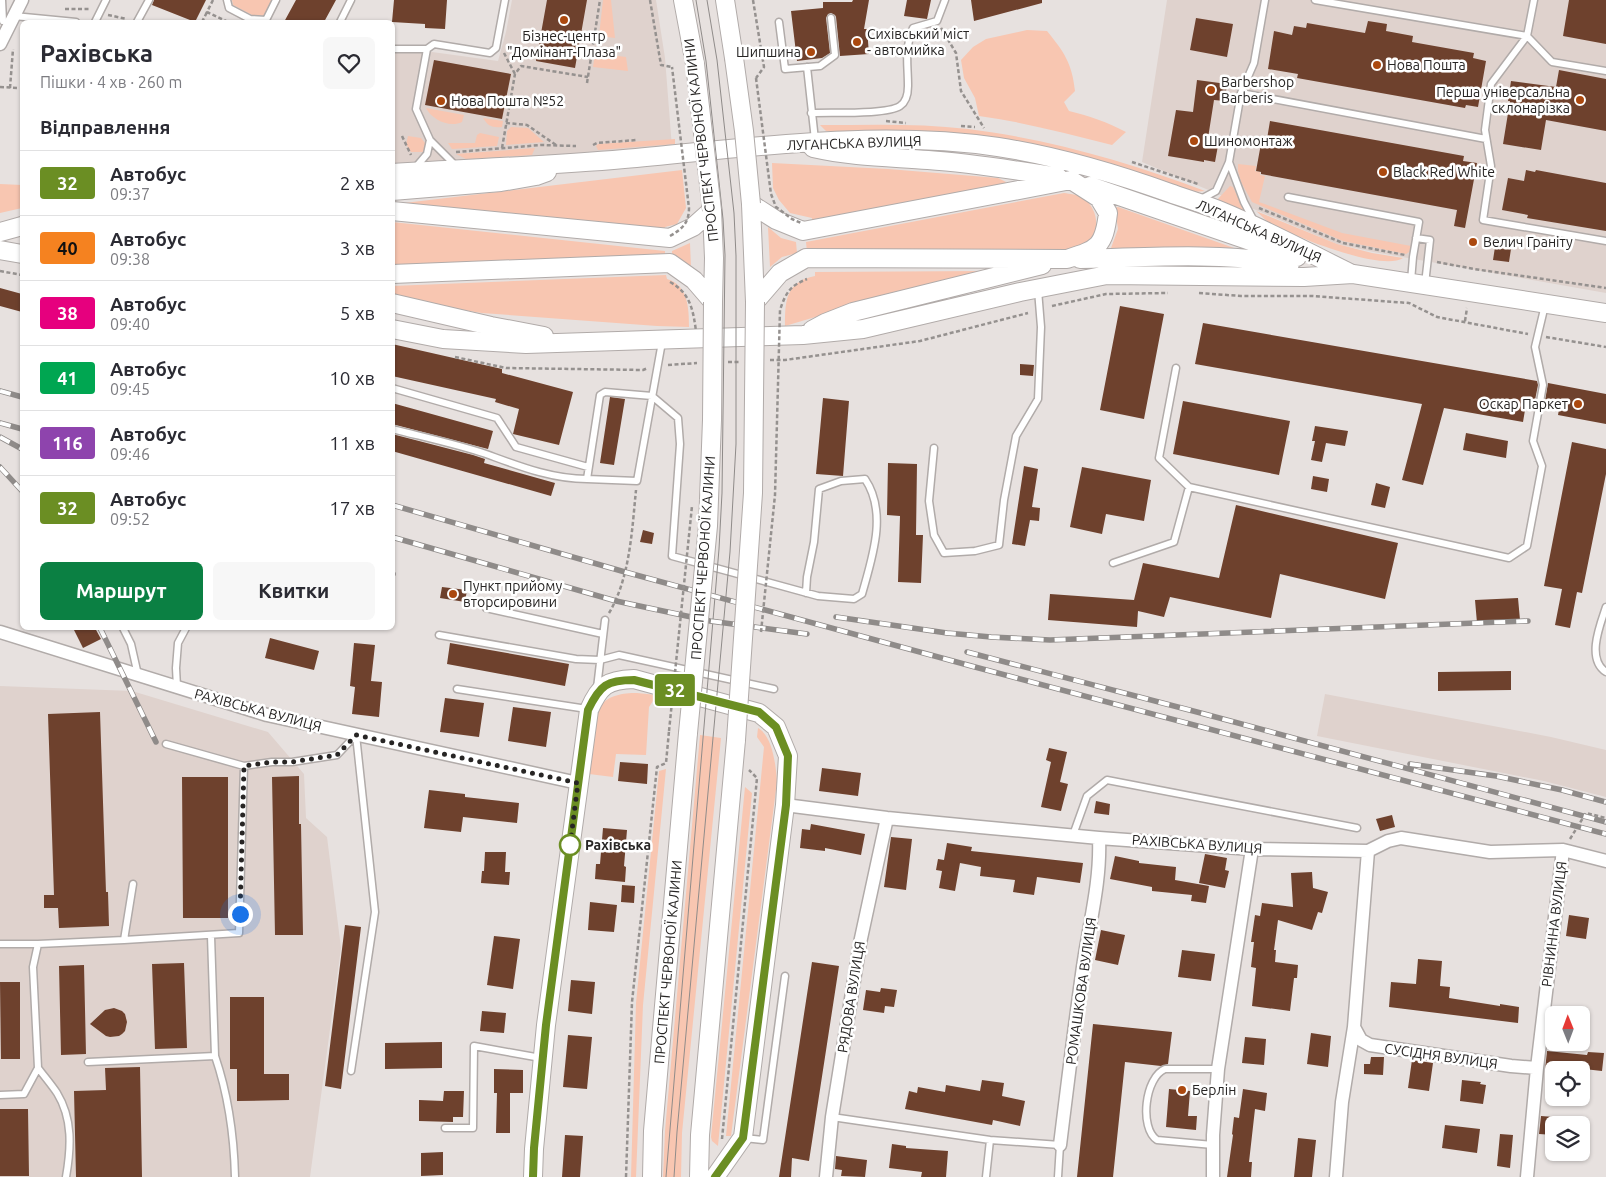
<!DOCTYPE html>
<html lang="uk">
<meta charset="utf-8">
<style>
:root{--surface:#fff;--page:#f7f7f7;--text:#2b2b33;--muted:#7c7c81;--line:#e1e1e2;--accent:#0b8043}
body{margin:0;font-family:Ubuntu,sans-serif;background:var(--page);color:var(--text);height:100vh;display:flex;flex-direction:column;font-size:19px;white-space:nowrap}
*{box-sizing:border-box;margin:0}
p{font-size:16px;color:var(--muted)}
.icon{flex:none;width:28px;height:28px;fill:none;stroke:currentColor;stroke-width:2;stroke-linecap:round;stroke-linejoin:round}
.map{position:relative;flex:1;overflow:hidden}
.details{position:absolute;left:20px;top:20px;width:375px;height:610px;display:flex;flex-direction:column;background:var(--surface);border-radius:8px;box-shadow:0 1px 4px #0004}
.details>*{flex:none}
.badge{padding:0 10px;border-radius:4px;font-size:18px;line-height:32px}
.needle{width:32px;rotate:359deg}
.buttons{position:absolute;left:1545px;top:1006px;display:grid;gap:10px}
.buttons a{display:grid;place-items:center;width:45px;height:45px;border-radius:8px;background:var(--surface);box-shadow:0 1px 4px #0004;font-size:25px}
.you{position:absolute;width:25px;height:25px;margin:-12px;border:4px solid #fff;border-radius:50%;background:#1a73e8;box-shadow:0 0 0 8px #1a73e833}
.map>.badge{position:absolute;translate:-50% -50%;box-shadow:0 0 0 2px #fff}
h2{padding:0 20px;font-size:19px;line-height:45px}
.round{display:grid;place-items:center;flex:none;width:52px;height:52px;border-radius:8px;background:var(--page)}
.head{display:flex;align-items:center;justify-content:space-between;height:85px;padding:0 20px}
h1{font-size:24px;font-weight:600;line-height:38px}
.primary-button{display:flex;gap:10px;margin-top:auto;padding:10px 20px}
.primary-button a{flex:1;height:58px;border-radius:8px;background:var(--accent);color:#fff;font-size:20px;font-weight:600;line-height:58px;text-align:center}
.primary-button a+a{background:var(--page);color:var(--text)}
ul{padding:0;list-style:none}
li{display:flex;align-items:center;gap:15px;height:65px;padding:0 20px;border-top:1px solid var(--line)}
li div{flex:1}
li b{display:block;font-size:19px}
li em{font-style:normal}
li .badge{min-width:55px;font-weight:700;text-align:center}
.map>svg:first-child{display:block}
.built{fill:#dfd2cd}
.green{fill:#f8c6b1}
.building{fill:#6e412d}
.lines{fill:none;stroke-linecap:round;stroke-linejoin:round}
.service-casing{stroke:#b1aba9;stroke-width:9}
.minor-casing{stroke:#b1aba9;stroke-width:15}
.secondary-casing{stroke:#b1aba9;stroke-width:20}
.path{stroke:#95918f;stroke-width:2.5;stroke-dasharray:4 2.5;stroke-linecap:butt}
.service{stroke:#fff;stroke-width:6}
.minor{stroke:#fff;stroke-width:12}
.secondary{stroke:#fff;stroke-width:18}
.tram{stroke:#8f8b89;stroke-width:1}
.rail-casing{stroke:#8f8b89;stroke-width:5.5}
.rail{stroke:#fff;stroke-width:4;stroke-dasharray:11;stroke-linecap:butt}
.secondary-bridge-casing{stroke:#b1aba9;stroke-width:20;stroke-linecap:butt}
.path-bridge{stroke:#95918f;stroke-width:2.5;stroke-dasharray:4 2.5;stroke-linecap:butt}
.secondary-bridge{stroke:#fff;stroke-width:18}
.line-casing{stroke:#fff;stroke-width:11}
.line{stroke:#6b8e23;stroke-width:8}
.walk{stroke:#272524;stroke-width:5;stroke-dasharray:0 9}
.poi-dot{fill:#ab480e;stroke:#fff;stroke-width:2}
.stop-dot{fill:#fff;stroke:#6b8e23;stroke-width:2.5}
.labels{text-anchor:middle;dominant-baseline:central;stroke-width:5;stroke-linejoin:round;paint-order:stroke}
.poi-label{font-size:14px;fill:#272524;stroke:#fff;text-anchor:start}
.street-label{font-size:14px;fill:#272524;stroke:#fff}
.stop-label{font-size:14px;font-weight:bold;fill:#272524;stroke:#fff;text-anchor:start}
</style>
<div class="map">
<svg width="1606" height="1177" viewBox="0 0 1606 1177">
<rect width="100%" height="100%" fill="#e7e1df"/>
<path class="built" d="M512 0H656L665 58 672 148 393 171 392 53 432 52 498 61 506 32Z
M1167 0H1606V293L1374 252 1337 244 1142 162Z
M0 686 132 691 268 732 304 774 306 818 327 837 341 948 310 1177H0Z
M1325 694 1551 737 1606 750V797L1544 781 1317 736Z"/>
<path class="green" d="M232 0H272L264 16 252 15 233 5Z
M603 0H611L615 38 599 36Z
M1027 30 1047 31C1064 52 1072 63 1075 91L1064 102 1069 111C1090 116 1107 122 1126 132L1112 145C1068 134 1024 122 979 116L975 98 964 78 961 60 973 47 986 39Z
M595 53 626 57 628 71 593 67Z
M426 108 464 115 462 122C450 128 432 120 426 108Z
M483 118 503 121 502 127C492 128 488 126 483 118Z
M820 125C869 125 919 123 968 129 1049 139 1129 162 1205 191L1193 192 966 135 881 131H826Z
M511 127 528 128 544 142 506 145 507 131Z
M480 133 499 137 497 146 452 149 448 143H475L477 135Z
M408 136 421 138 425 143 426 148 423 152H411L406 144Z
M675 139V144L598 150 596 146 598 144Z
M535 148 532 155 466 159 456 154Z
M772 163 888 169 998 178 1006 182 1003 186 812 224V218L790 213 779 200 773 188Z
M1238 164 1256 166 1255 171 1260 172V175L1265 176 1259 202 1342 233 1411 246 1409 252 1406 254 1343 241 1252 202 1241 182 1238 171Z
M682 170 686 208 677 224 665 227V232L402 204 404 203Z
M0 184 22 185V208L0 213Z
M1230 186 1233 187 1244 210 1243 211 1216 201Z
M1064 193C1070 194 1077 194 1083 198 1098 208 1101 231 1088 243 1084 248 1076 250 1070 252H807L806 242Z
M1118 207 1237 249 1175 247 1113 251 1111 248 1118 229 1115 208Z
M1256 211 1337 244 1372 253 1403 258C1381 272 1294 236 1271 224 1266 221 1261 215 1256 211Z
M392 222 665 251V256L393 268Z
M768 227 781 238 796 242 797 253 782 257 770 267Z
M690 243 691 267 672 258V251Z
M987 271 859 304 785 326C785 300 786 282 815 276V272Z
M666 275 667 279C688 285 689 308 689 327L657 326 482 313 419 303 393 297 392 286Z
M637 693 657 695 649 707 646 755 616 754 613 777 589 774C591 764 595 714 599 708 607 695 623 693 637 693Z
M758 728C773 736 776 767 777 782L731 1136H726L764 747 757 737Z
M700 735 721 738 682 1133 681 1177H663L665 1131Z
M666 769 643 1005 636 1177H631L636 1003 659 771Z
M745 787 752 793 718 1146 712 1141 711 1137Z"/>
<path class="building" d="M154 0H206L195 22 152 5Z
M296 0H336L324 22H284Z
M394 0H447L445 29 425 28V24L392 22Z
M547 0H587L575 68 536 61Z
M853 0H869L864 29H867L869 54 840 56 836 17 835 15 831 13 828 14 826 18 830 53 822 58 797 61 791 11 823 8V2H852Z
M907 0H931L927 19 904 16Z
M971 0H1042V3L974 21Z
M1569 0H1606V44L1563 36Z
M1196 18 1233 24 1227 57 1190 50Z
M1368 21 1387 24 1386 31 1413 36 1412 42 1474 53 1473 58 1486 61 1478 107 1466 105 1465 108 1297 78 1298 74 1268 69 1274 31 1292 35 1294 26 1306 28 1307 23 1365 33Z
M434 60 511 74 502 119 425 105Z
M1559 70 1606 79V131L1546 120 1541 150 1503 144 1510 101H1508L1511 81 1556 87Z
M1197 80 1227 84 1225 101 1214 100 1208 138 1219 140 1215 162 1204 160V162L1168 156 1176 110 1193 112Z
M1270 121 1464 156 1463 161 1477 163 1465 228 1454 226 1457 210 1261 174V172L1256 171 1262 138 1267 139Z
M1526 170 1535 172 1536 170 1606 183V231L1527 218 1528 215 1502 210 1508 178 1524 181Z
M1495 247 1511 249 1509 262 1493 260Z
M0 288 22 294V312L0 306Z
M1120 306 1164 314 1144 419 1100 410Z
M1203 323 1537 381 1538 385 1535 400 1527 398 1523 422 1444 408 1423 485 1402 480 1422 404 1195 364Z
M392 344 502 369V373L573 392 559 445 513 434 519 409 495 402 496 399 392 376Z
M1020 364 1034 365 1033 376 1020 375Z
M1548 383 1606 394V424L1558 415 1560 404 1545 401Z
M610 397 625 399 614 465 600 463Z
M823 398 849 401 843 476 816 474Z
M1183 401 1290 421 1279 475 1173 454Z
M392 403 493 431 488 449 392 424Z
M1315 426 1348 431 1345 446 1326 443 1322 462 1311 460 1315 441H1312Z
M1466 433 1508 441 1506 458 1463 450Z
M392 434 473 455 485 459 484 463 555 483 551 496 392 451Z
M1572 442 1606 449V474L1582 593 1577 592 1570 628 1555 625 1562 589 1544 586Z
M888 463 917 464 916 535H923L921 583 898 582 900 516 887 515Z
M1024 466 1038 469 1032 507 1040 508 1039 521 1030 520 1025 546 1012 544Z
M1082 467 1151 480 1144 521 1106 514 1102 534 1070 527Z
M1313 476 1329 479 1327 492 1311 489Z
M1376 483 1390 487 1385 508 1371 505Z
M1236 505 1398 543 1385 599 1280 574 1271 618 1170 597 1164 617 1138 611 1137 627 1048 620 1050 594 1134 600 1143 563 1219 578Z
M643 530 654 533 652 544 640 542Z
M442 587 467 590 465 602 440 598Z
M1518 598 1520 620 1477 623 1475 600Z
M73 628H95L101 639 83 648Z
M270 638 319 651 314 670 265 658Z
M354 643 375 645 371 681 382 682 379 717 352 714 355 687 350 686Z
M450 643 569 664 565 686 447 664Z
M1511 671V690L1438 691V672Z
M445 698 484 703 479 737 440 732Z
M513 707 551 712 546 747 508 741Z
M100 712 106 892H108L109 926 59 928 58 908H44V895H54L48 714Z
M1049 748 1067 752 1060 782 1068 784 1061 811 1041 807 1051 762 1046 760Z
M620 762 648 764 647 784 618 781Z
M822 768 861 773 858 796 819 791Z
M299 776V824H301L303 935H275L272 777Z
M182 777H228V918H183Z
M429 790 465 794V797L519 803 517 823 463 817 461 832 424 828Z
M1096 801 1110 804 1109 815 1094 813Z
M1392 815 1395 827 1380 831 1376 819Z
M811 824 865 834 861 855 825 848V851L800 848 802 829 810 830Z
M603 828 627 830 624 866 626 867 625 882 595 879 596 864H600Z
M891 837 912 839 906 890 884 887Z
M947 843 972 847 971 851 1083 863 1080 883 1037 877 1034 895 1013 892 1015 880 980 876 981 867 960 863 955 891 939 888 942 871 936 870 938 859 944 860Z
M485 852H506L505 872H510L509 885 481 883 482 871H484Z
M1205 854 1227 858 1225 870 1229 871 1225 888 1199 883Z
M1115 856 1139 861V863L1176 867 1175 880 1209 886 1206 903 1191 901 1192 895 1152 891V887L1110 879Z
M1312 872 1313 888 1328 892 1322 913 1318 912 1312 930 1278 920 1274 950H1276L1275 962 1298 965 1297 978H1294L1290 1011 1252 1006 1256 968 1251 967 1254 942H1251L1255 915 1260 916 1262 903 1293 907 1291 873Z
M622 885 635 886 634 903 621 902Z
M590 902 617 905 614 932 588 930Z
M1569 915 1589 918 1586 939 1566 936Z
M345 925 361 927 341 1089 325 1086Z
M1101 930 1125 935 1118 965 1095 960Z
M494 936 520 939 513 989 487 985Z
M1182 950 1215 954 1211 981 1178 977Z
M1418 959 1442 961 1440 986 1450 987 1449 998 1500 1006V1004L1519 1007 1518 1023 1389 1007 1391 982 1416 984Z
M812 962 839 966 809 1161 792 1158 791 1177H779Z
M184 963 187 1048 155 1049 152 964Z
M84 965 86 1054 61 1055 59 966Z
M571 980 595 982 592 1014 568 1011Z
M0 982H20V1059H1Z
M881 988 897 990 894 1007 885 1006 884 1013 863 1010 866 990 880 992Z
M230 997H264V1074H289V1100L237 1101V1069H230Z
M114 1008 122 1011 125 1014 127 1022 125 1031 122 1034 119 1036 110 1037 106 1036 90 1024 105 1010Z
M482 1011 506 1013 504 1033 480 1031Z
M1093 1024 1172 1032 1168 1064 1161 1066 1125 1062 1113 1177H1077Z
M1311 1033 1331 1036 1328 1067 1307 1064Z
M568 1035 592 1037 587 1089 563 1087Z
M1245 1037 1266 1039 1264 1065 1242 1063Z
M442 1042V1068L385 1069V1043Z
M1547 1051 1587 1055 1588 1052 1604 1053 1602 1071 1566 1067V1070H1545Z
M1371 1057H1384L1383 1075 1364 1074V1064H1370Z
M1412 1060 1433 1063 1429 1091 1408 1088Z
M140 1067 142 1177H76L74 1091 106 1090 105 1068Z
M494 1069 523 1070V1093H510V1133H496L497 1093H494Z
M982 1080 1004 1083 1002 1096 1025 1101 1020 1126 993 1120 992 1125 905 1109 909 1091 917 1093 918 1087 945 1092 946 1085 980 1091Z
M1462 1080 1481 1082 1480 1084 1486 1085 1483 1104 1460 1101Z
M1169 1089 1190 1091 1188 1116H1197L1196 1130 1166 1127Z
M1243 1089 1267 1093 1265 1111 1255 1109 1249 1162H1252L1251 1177H1227L1233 1135 1232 1134 1234 1117 1239 1118Z
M444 1091H464L463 1117H453V1122L419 1121V1100L443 1101Z
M0 1109H28L29 1176H0Z
M1541 1116 1554 1117V1135L1539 1134Z
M1445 1125 1480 1129 1477 1153 1442 1148Z
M1500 1134 1513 1135 1510 1168 1497 1166Z
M565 1135 583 1136 580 1177H562Z
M1298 1138 1316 1140 1312 1177H1294Z
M892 1144 906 1146V1148L948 1151 946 1177H921L922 1172 889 1168Z
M443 1152V1175L421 1176V1153Z
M836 1156 867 1160 865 1177 841 1176 842 1170 835 1169Z"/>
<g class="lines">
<g class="service-casing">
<path id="service" d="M2 0 3 21
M227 0 229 8 250 19 266 20 276 0
M1315 0 1527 36 1552 62 1606 71
M1534 0 1527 36 1491 84 1485 130 1491 166 1483 220 1606 241
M14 16 76 22
M95 22 106 0
M137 22 149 0
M340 22 351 0
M779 22 785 69 820 66 835 55 831 18
M392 49H427
M807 67 815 140
M1241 93 1486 139
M811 113C831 112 886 115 900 106 906 102 908 93 908 86 908 63 904 51 913 28L937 21 945 0
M1229 162 1244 202 1254 221
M456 166 430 140 416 109 427 49 434 44 490 53 496 48 505 0
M416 167 427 154 430 140
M1288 197 1419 222 1413 257 1411 281
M1201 199 1216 191 1229 162 1241 93 1254 63 1265 0
M1416 238 1430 240 1425 284
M662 342C654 388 645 435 637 481L587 479 600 395 605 392 652 396 678 418 680 444 672 556 818 596 854 599 862 594C872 558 888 513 865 479L841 481 819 489 814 542 807 577 806 593
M1176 368 1159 458 1189 487 1509 558 1527 546 1542 466 1533 441 1543 385 1535 347 1545 305
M392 388 497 418 516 447 588 467
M392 429C423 437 456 444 486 454 519 466 551 479 587 479
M934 448 929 501 934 535 944 553 975 551 999 545 1004 500 1016 436 1038 399 1041 327 1038 290
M1113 563 1174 542 1189 487
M1606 607C1600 625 1586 659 1606 672
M486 608 603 634
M123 628 131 644 138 675
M439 635 576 659 600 660 619 655 774 689
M177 687 176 668 178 643 186 628
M597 688 605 620
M457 689 587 709
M166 744 244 766 272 762H292L337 755 356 735
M1073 835 1087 796 1107 780 1357 828
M211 936 215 1056
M124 940 239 933 244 766
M0 944H38
M88 1062 215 1056C228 1094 234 1137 235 1177
M38 1068C44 1076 51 1084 57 1093 73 1119 71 1148 66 1177
M351 1071 375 912 356 735
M0 1095 24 1094 38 1068 33 967 38 944 124 940 133 884
M832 1117 990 1140 1060 1145 1058 1177
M445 1128H473L474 1046 541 1058
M744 1138 763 1140 785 976
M1213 1145 1157 1140C1139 1128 1145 1077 1165 1069H1218
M986 1177 990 1140"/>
</g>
<g class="minor-casing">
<path id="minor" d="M0 44 22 0
M0 632 267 715 578 783
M785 805 887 818 980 827 1099 838 1252 849 1368 851 1388 841 1401 838 1490 852 1563 850 1606 861
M1354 1027 1361 1040 1370 1045 1511 1066 1537 1068
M1060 1145C1067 1088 1074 1031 1082 974 1088 928 1101 884 1099 838
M826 1177 832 1117 860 943 887 818
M1213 1177V1135L1218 1069 1252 849
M1336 1177 1342 1102 1354 1027 1368 851
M1527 1177 1537 1068 1563 850"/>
</g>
<g class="secondary-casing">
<path id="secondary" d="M683 0 695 64
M725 0 734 58
M813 148C853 157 888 157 928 160 972 163 1015 170 1058 177
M392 173C470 168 547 166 624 159 748 148 874 129 998 147 1057 156 1114 173 1170 193 1187 199 1204 204 1221 211 1265 229 1307 252 1350 273
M1090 186 1297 257
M392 191 501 182 536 176 547 172
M751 204 776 220 803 231 1071 180 1099 198 1108 213C1104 247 1098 249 1067 259L806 258 780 273 755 302
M751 204 755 302
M712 210 714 258 713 302
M392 211 670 238 693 227 712 210
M0 232 22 226
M0 250 22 254
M1080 259C1150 257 1220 252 1290 264
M392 274 670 263 694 280 713 302
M392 303 491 326 544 336
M392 329 443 339 526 344 803 335 863 329 1020 292 1107 275 1304 277 1353 274 1606 313
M812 330 825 323 853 312 1042 265
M533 1177 534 1149 546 1025 589 710C600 685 607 680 634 679L759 713 776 727 788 756 785 805 743 1137 715 1177
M652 1177 653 1131 688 733
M699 1177 700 1135 736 740"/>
</g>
<path class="path" d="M213 0 207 12 228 22
M650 0 661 65 672 67
M753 0 764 67 756 78
M65 9H90
M108 15 127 19
M202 22 207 12
M941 28 956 53 961 91 984 128
M504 53 515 74
M587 83 600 0
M0 87 19 88
M10 88 13 49
M886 121 906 123
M506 123 527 125 556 145
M961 126 975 127
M402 136 411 155
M593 145 597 143 637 140
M502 148 515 74 521 66 588 77
M456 152 541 145 576 146
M1132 162 1198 184
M1259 208 1343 243 1405 255
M1437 262 1474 269 1606 288
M0 271 22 275
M1199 293 1241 296H1312L1409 303 1437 317 1528 334
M1052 306 1106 294 1168 293
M1465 321 1467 308
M1546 337 1606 347
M455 357 506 368 643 370 648 368
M770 360H785L920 341 1028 313
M728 362H740
M668 365 697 363
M609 613C630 578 632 530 636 490
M1570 839 1586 813 1606 818
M722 1139 757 778 749 770
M626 1177 632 1002 657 767 666 763 669 731"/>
<use href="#service" class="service"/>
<use href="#minor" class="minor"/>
<use href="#secondary" class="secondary"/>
<path class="tram" d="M666 1177 719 549 722 493 725 255 723 219 706 61 696 0
M674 1177 677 1132 730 552 736 444V256L734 213 717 60 707 0"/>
<g class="rail-casing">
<path id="rail" d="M0 391 22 397
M0 423 22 429
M0 437 22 449
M0 467 22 491
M392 505 625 572 975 667 1606 834
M392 537 616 601 710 621 807 634
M392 574H393
M836 617 947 633 991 637 1050 640 1528 621
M100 628 156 742
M967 652 1197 712 1606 822
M1410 764 1496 776 1562 790 1606 802"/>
</g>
<use href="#rail" class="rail"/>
<g class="secondary-bridge-casing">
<path id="secondary-bridge" d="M734 58 744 131 751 204
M695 64 712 210
M688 733 708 526 712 420 713 302
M736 740 753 493 755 302"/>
</g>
<path class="path-bridge" d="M756 78 771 194 776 207 792 219 801 223
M670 236C682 229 689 223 689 208L672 67
M670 282C690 293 693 309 696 331
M761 632 775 495 780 310C786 292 790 286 807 279
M669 731 692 506"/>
<use href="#secondary-bridge" class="secondary-bridge"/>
</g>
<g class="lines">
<g class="line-casing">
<path id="line" d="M533 1177 534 1148 546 1025 588 710C600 685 607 680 634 680L759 712 776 727 788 756 786 805 743 1138 715 1177"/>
</g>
<use href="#line" class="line"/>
<path class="walk" d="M240 914 244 766 272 762H292L337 755 356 735 578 783 570 846V845"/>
</g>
<g class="poi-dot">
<circle cx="564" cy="20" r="5"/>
<circle cx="857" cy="42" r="5"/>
<circle cx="811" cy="52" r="5"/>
<circle cx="1377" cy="65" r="5"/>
<circle cx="1211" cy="90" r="5"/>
<circle cx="1580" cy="100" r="5"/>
<circle cx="441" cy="101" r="5"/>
<circle cx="1194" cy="141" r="5"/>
<circle cx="1383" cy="172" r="5"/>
<circle cx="1473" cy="242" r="5"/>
<circle cx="1578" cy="404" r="5"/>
<circle cx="453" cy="594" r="5"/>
<circle cx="1182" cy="1090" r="5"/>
</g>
<circle class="stop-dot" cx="570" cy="845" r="10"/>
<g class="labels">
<g class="poi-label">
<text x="867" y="34">Сихівський міст<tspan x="867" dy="16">- автомийка</tspan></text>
<text x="564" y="36" text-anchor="middle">Бізнес-центр<tspan x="564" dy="16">"Домінант-Плаза"</tspan></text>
<text x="801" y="52" text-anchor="end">Шипшина</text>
<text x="1387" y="65">Нова Пошта</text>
<text x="1221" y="82">Barbershop<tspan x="1221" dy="16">Barberis</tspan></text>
<text x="1570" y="92" text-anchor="end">Перша універсальна<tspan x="1570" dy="16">склонарізка</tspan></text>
<text x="451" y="101">Нова Пошта №52</text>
<text x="1204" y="141">Шиномонтаж</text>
<text x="1393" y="172">Black Red White</text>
<text x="1483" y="242">Велич Граніту</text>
<text x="1568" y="404" text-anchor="end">Оскар Паркет</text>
<text x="463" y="586">Пункт прийому<tspan x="463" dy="16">вторсировини</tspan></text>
<text x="1192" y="1090">Берлін</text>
</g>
<g class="street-label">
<text transform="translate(701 140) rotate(-97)">ПРОСПЕКТ ЧЕРВОНОЇ КАЛИНИ</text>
<text transform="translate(854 143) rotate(-2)">ЛУГАНСЬКА ВУЛИЦЯ</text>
<text transform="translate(1259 231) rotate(24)">ЛУГАНСЬКА ВУЛИЦЯ</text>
<text transform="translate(703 558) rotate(-86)">ПРОСПЕКТ ЧЕРВОНОЇ КАЛИНИ</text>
<text transform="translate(258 710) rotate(15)">РАХІВСЬКА ВУЛИЦЯ</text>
<text transform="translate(1197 844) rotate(4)">РАХІВСЬКА ВУЛИЦЯ</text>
<text transform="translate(1554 924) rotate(-83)">РІВНИННА ВУЛИЦЯ</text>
<text transform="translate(668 962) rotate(-85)">ПРОСПЕКТ ЧЕРВОНОЇ КАЛИНИ</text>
<text transform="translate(1081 991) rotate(-82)">РОМАШКОВА ВУЛИЦЯ</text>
<text transform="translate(851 997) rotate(-81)">РЯДОВА ВУЛИЦЯ</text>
<text transform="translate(1441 1056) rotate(8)">СУСІДНЯ ВУЛИЦЯ</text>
</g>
<g class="stop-label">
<text x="585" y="845">Рахівська</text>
</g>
</g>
</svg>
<div class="buttons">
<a><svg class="needle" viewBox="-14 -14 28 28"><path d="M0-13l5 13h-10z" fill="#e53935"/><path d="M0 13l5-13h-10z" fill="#7c7c81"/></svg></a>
<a><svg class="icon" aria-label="locate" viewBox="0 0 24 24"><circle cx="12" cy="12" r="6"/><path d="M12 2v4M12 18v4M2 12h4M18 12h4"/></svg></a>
<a><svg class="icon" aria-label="layers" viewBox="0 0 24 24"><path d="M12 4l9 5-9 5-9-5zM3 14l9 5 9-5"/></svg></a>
</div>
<div class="you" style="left:240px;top:914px"></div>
<b class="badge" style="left:675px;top:690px;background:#6b8e23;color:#fff">32</b>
<section class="details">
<div class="head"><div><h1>Рахівська</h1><p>Пішки · 4 хв · 260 m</p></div><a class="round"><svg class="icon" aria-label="heart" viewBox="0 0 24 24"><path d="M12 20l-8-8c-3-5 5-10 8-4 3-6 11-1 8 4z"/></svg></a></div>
<h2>Відправлення</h2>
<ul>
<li><span class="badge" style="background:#6b8e23;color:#fff">32</span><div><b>Автобус</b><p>09:37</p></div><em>2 хв</em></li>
<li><span class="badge" style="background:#f58220;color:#111">40</span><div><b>Автобус</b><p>09:38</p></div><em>3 хв</em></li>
<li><span class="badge" style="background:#e6007e;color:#fff">38</span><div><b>Автобус</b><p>09:40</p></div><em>5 хв</em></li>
<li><span class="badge" style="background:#00a651;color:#fff">41</span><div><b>Автобус</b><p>09:45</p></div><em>10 хв</em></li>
<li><span class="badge" style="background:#8e44ad;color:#fff">116</span><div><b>Автобус</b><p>09:46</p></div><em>11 хв</em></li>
<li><span class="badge" style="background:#6b8e23;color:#fff">32</span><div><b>Автобус</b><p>09:52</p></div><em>17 хв</em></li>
</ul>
<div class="primary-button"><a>Маршрут</a><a>Квитки</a></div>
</section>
</div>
